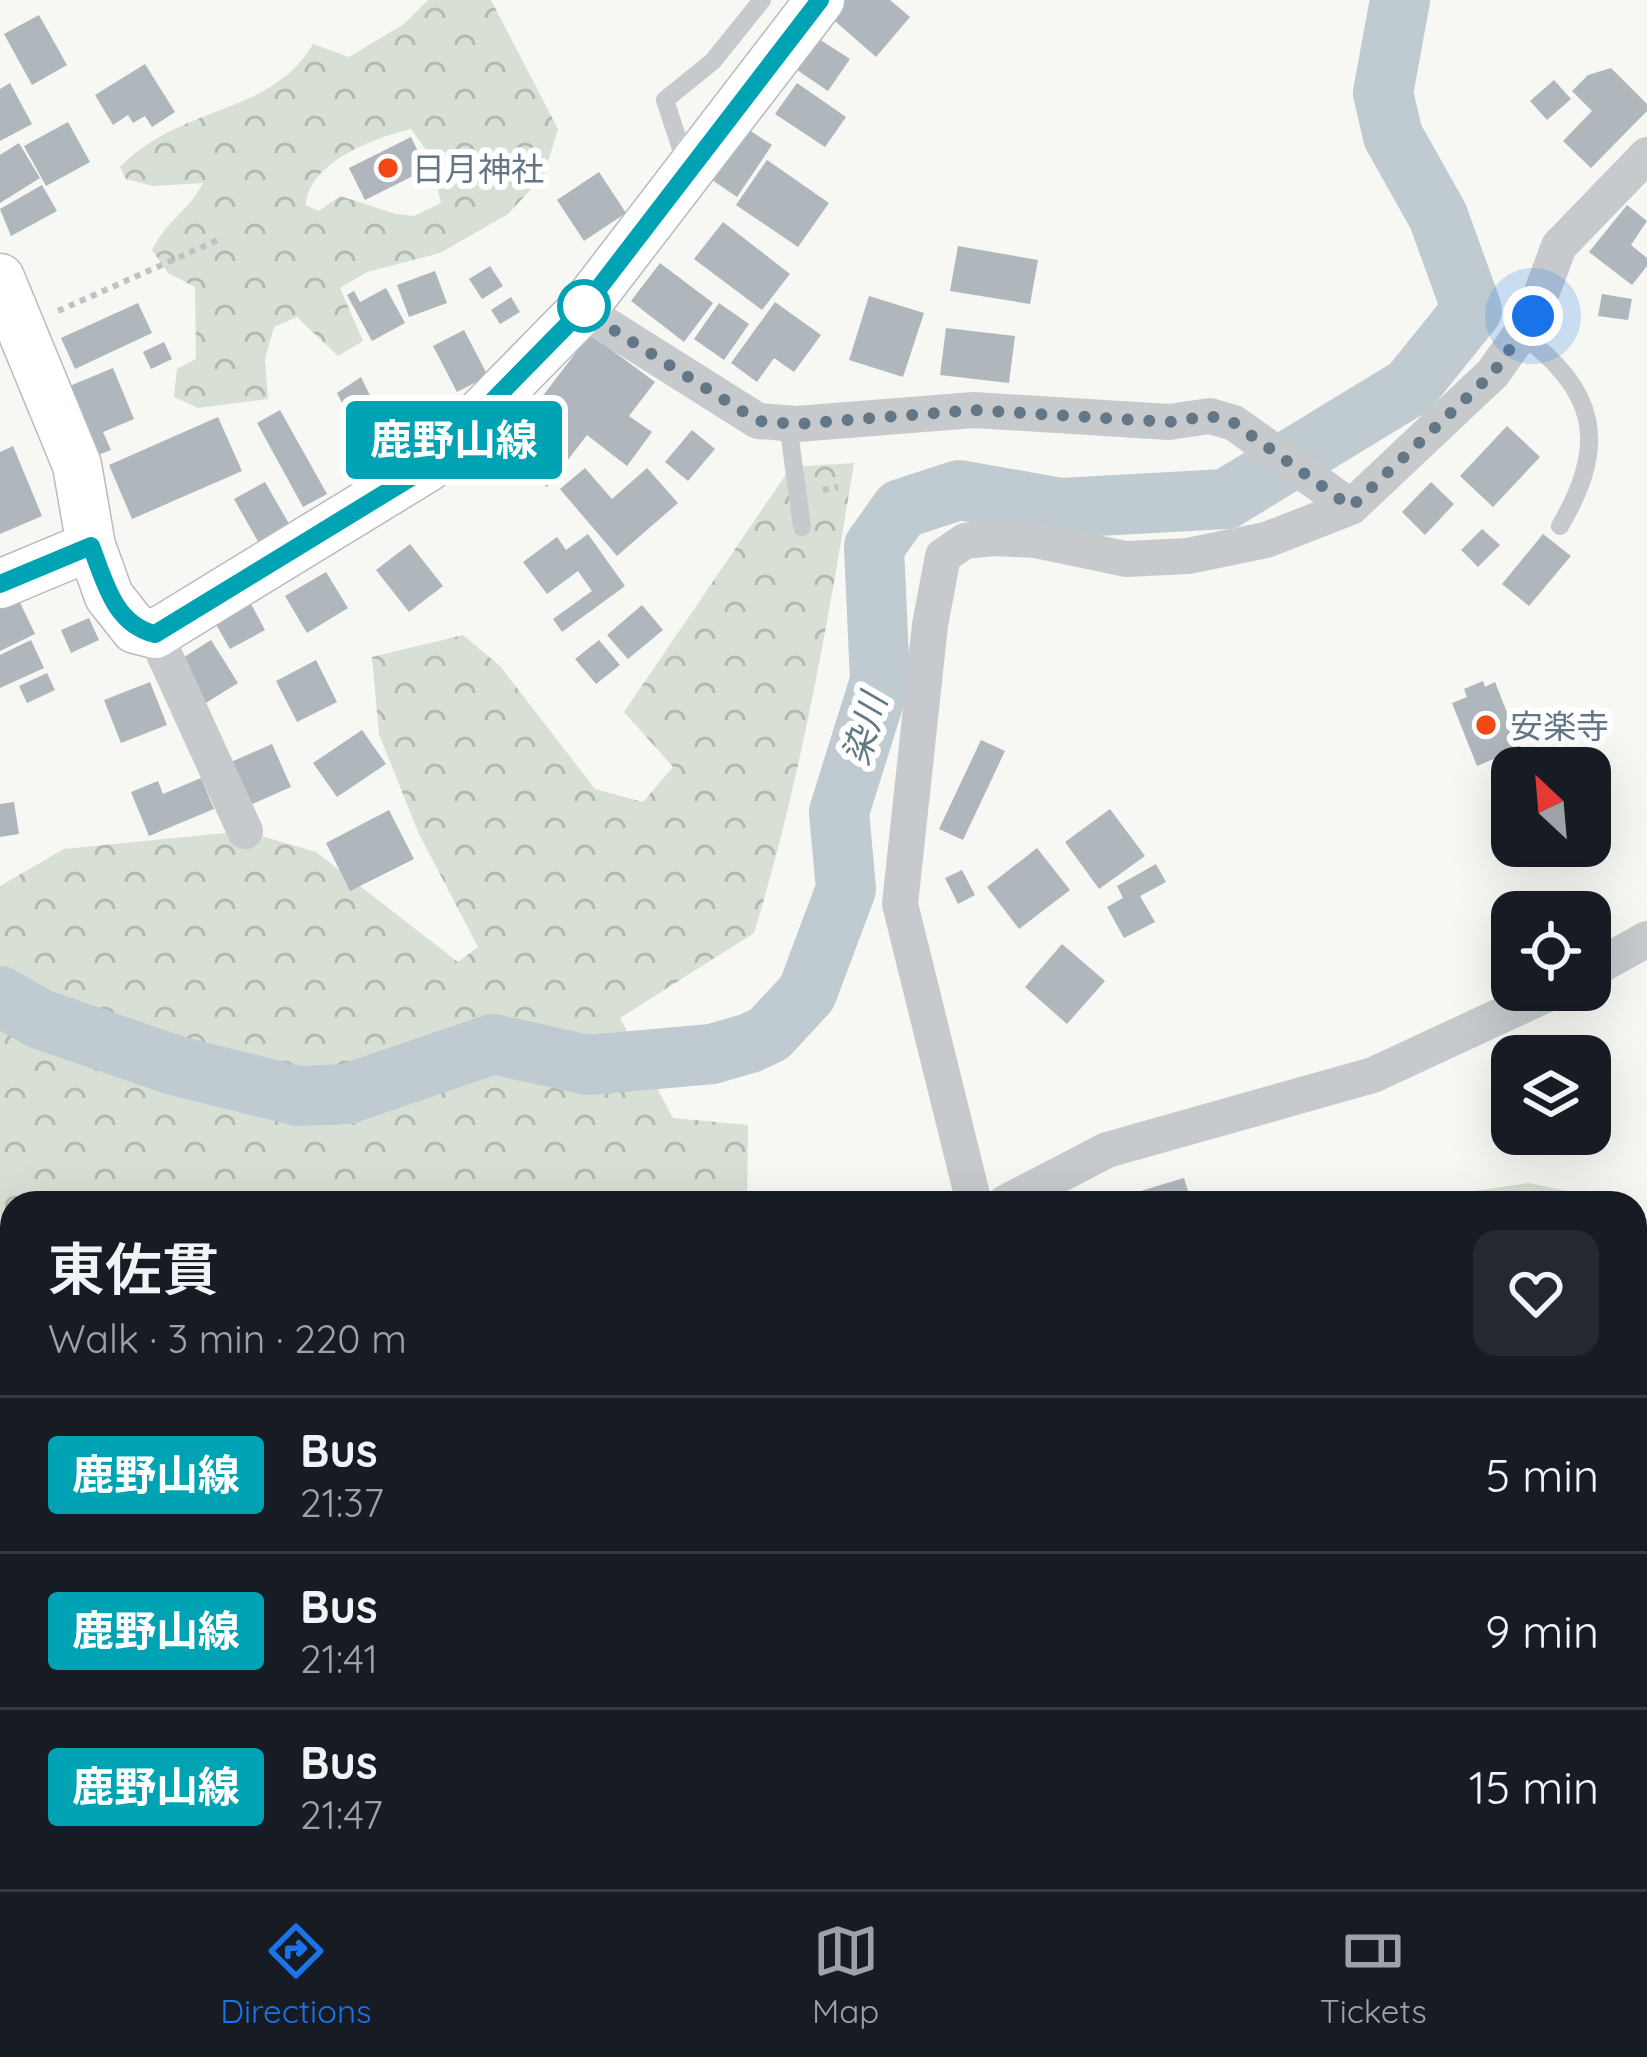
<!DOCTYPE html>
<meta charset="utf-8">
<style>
:root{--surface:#171b24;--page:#242831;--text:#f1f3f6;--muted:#9ea1a6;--line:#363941;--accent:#1a73e8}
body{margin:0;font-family:Quicksand,"Noto Sans JP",sans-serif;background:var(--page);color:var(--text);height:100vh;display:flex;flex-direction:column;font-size:45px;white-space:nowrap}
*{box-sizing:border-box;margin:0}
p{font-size:39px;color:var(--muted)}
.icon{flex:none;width:66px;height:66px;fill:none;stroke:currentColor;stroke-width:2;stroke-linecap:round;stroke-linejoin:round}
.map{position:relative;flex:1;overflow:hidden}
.sheet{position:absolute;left:0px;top:1191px;width:1647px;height:699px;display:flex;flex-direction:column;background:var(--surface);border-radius:36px 36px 0 0;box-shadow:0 12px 48px #0002}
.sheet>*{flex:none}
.badge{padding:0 24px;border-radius:9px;font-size:42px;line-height:78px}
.needle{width:78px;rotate:334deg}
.fabs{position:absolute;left:1491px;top:747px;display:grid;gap:24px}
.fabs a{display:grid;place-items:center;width:120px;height:120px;border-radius:24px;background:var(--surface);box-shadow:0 12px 48px #0002;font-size:60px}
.you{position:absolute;width:60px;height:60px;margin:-30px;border:9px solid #fff;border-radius:50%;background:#1a73e8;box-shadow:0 0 0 18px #1a73e833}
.map>.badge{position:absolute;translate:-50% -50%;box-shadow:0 0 0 6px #fff}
.round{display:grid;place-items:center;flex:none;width:126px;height:126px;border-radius:24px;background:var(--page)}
.head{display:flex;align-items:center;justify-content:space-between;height:204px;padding:0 48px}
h1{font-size:57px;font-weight:600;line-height:90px}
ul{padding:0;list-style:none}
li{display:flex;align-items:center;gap:36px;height:156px;padding:0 48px;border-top:3px solid var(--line)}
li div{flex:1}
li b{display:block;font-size:45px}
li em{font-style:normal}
li .badge{min-width:132px;font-weight:700;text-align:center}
.dock{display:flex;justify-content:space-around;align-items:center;height:168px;border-top:3px solid var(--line);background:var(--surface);font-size:33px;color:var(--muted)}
.dock a{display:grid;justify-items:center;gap:6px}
.dock .current{color:var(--accent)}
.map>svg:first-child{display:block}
.forest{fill:url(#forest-crowns);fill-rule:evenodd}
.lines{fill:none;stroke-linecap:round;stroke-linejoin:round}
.river{stroke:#bfcbd0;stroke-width:60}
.building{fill:#afb7bd}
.secondary-casing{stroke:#b6bcc0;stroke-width:51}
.path{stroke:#bfc2c4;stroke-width:6;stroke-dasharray:6 6;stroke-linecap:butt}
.lane{stroke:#c6cacd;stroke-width:18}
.street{stroke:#c6cacd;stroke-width:36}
.secondary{stroke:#fff;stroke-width:48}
.line-casing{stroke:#fff;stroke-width:27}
.line{stroke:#00a3b4;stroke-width:18}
.walk{stroke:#637787;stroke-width:12;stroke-dasharray:0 21.6}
.poi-dot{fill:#f34916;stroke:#fff;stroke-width:4.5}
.stop-dot{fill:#fff;stroke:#00a3b4;stroke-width:6}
.labels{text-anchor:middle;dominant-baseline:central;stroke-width:12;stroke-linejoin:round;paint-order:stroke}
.poi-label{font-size:33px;fill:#637787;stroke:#fff;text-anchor:start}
.water-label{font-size:36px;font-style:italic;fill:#5f7a83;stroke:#fff}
</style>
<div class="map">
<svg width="1647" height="1889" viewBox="0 0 1647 1889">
<defs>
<pattern id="forest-crowns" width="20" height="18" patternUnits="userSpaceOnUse" patternTransform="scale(3)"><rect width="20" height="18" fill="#d8dfd4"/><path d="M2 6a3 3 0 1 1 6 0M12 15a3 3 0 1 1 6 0" fill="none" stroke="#b3bab2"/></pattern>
</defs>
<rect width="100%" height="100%" fill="#f7f7f3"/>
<path class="forest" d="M428 0H491L558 129 544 175 508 214 440 253 367 272 340 288 363 341 338 356 297 317 274 327 265 359 268 399 198 408 174 397 177 369 196 359 195 287 168 273 152 250C169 217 189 211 203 183L153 186 126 179 120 167C181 104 271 116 313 44L349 57 404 24ZM411 129 429 154 441 203 414 216 396 214 340 196 319 211 306 205C308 163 373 138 411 129Z
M854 463C828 622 801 779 754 933L620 1018 673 1118 748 1125 747 1203H12V1222L0 1217V886L64 849 245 831 316 852 458 962 478 947 418 832 379 734 372 657 463 635 500 666 595 789 643 802 673 767 624 712 791 467Z
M1529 1183 1623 1203H1403L1404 1201Z
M1635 1221 1647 1239V1889H726L722 1878H1187L1191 1884 1194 1878H1635Z"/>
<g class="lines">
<path class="river" d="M0 996 40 1019 177 1066 298 1096 347 1094 493 1044 588 1065 712 1054 750 1043 769 1034 807 993 846 889 839 812 880 681 874 547 901 509 959 490 1061 508 1226 499 1410 387 1472 310 1438 216 1393 136 1383 93 1400 0"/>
</g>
<path class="building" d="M839 0H890L910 17 876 57 827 14Z
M39 15 67 65 32 85 4 34Z
M819 39 850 59 828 91 797 70Z
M145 64 175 112 152 127 145 116 133 123 128 115 113 125 95 95Z
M1611 68 1647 104V111L1591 168 1563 141 1592 111 1572 91 1588 75Z
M1554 80 1571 99 1547 120 1530 101Z
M10 83 32 124 0 141V89Z
M797 83 846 117 825 147 775 114Z
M68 122 90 162 46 186 24 146Z
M746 128 772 145 737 197 712 180Z
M411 137 427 169 365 200 349 168Z
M19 143 40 178 0 203V155Z
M767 160 829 203 798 247 736 205Z
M599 172 626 213 584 241 557 200Z
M42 185 57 211 11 236 0 209Z
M1627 205 1647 221 1631 245 1647 258V266L1632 285 1589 252Z
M723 222 790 274 762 310 694 259Z
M958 246 1038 260 1030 304 950 291Z
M660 263 713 303 684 342 631 301Z
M490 266 503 286 482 299 469 279Z
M435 271 447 303 409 317 397 285Z
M386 288 405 323 372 341 347 295 354 291 360 302Z
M1602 294 1632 299 1628 320 1598 316Z
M869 296 924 313 903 377 849 360Z
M511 297 520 312 500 324 491 310Z
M775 302 821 335 794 372 774 358 757 382 731 363Z
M138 303 152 333 75 369 61 338Z
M719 303 749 324 724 360 694 339Z
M946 328 1015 336 1009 383 940 375Z
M464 330 488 376 457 392 433 346Z
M590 334 655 382 629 416 652 432 627 466 587 435 547 487 500 452Z
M164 342 172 359 151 369 143 352Z
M113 368 134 419 103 432 111 450 88 459 60 390Z
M361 377 375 406 350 419 337 393Z
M396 407 418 448 392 463 370 422Z
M280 410 327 494 303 507 257 423Z
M218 417 242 471 132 519 109 465Z
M1507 426 1540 457 1493 507 1460 476Z
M692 430 715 449 688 481 665 462Z
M13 446 42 516 0 534V452Z
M585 468 612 499 647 468 678 503 617 556 560 489Z
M265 482 296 536 265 554 234 499Z
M1431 482 1454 504 1425 535 1402 512Z
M1482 529 1500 545 1478 567 1461 550Z
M588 534 625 586 562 632 553 619 592 591 578 571 547 594 523 562 557 537 566 550Z
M1543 534 1571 556 1529 606 1502 584Z
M410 544 443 586 409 612 376 570Z
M326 572 348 608 307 633 285 596Z
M15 592 35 634 0 651V599Z
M250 602 265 630 230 649 214 621Z
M642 605 663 630 628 659 607 635Z
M89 618 99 640 71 653 61 630Z
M31 640 44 668 0 688V655Z
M211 640 238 683 204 704 178 661Z
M599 640 620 665 596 684 575 659Z
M316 660 337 702 297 722 276 681Z
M47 673 55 690 27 703 19 686Z
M1483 681 1485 687 1495 682 1521 748 1477 766 1452 703 1467 697 1464 689Z
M150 682 167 725 121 743 104 700Z
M362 730 386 764 337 797 313 763Z
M981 740 1005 751 963 840 939 829Z
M272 744 291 787 250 805 231 762Z
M201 778 214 809 149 836 131 792 158 781 163 794Z
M14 802 19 834 0 837V804Z
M1110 809 1145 856 1099 889 1065 842Z
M389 810 414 859 350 891 326 843Z
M1037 848 1070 890 1019 929 987 887Z
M1156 864 1166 882 1140 896 1155 922 1124 938 1107 907 1123 898 1117 886Z
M962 870 975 895 958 904 945 878Z
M1062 944 1105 981 1067 1024 1025 987Z
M1184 1178 1191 1201 1137 1203 1134 1193Z
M603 1878H660L670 1889H613Z"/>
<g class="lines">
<g class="secondary-casing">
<path id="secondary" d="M0 278 77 465 91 546 109 596 135 629 155 634 428 467 582 310 820 0
M0 584 91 546"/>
</g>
<path class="path" d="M58 311 218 240
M823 490 838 487"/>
<path class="lane" d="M687 167 665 100 713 61 762 0
M1521 334C1595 390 1610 441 1560 526
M788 424 802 527"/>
<path class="street" d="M582 310 758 421 797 424 974 410 1169 422 1210 416 1234 423 1351 507
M155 634 245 831
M1590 971 1647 939
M974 1203 900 904 930 625 943 556 965 541 993 538 1035 540 1126 559 1188 556 1266 540 1351 507 1493 373 1533 316 1559 246 1647 155
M1005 1203 1107 1150 1373 1075 1556 990
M0 1730H12
M578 1878 588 1889"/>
<use href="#secondary" class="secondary"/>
</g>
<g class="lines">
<g class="line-casing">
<path id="line" d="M0 584 91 546C105 582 114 624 155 634L428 467 582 310 820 0"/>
</g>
<use href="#line" class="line"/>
<path class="walk" d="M584 306 582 310 758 421 797 424 974 410 1169 422 1210 416 1234 423 1351 507 1493 373 1533 316"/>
</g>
<g class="poi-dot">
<circle cx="388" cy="168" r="12"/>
<circle cx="1486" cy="725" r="12"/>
</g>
<circle class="stop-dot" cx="584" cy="306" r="24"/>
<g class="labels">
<g class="poi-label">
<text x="412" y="168">日月神社</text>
<text x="1510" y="725">安楽寺</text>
</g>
<g class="water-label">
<text transform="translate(864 729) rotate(-74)">染川</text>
</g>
</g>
</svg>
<div class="fabs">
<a><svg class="needle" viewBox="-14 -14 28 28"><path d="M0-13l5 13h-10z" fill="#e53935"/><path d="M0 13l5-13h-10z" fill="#9ea1a6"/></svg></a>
<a><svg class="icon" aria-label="locate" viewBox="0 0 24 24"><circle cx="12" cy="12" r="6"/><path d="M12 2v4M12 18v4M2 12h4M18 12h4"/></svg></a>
<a><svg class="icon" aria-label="layers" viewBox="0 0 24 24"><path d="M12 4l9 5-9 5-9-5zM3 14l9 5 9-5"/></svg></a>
</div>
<div class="you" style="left:1533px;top:316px"></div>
<b class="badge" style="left:454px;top:440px;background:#00a3b4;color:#fff">鹿野山線</b>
<section class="sheet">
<div class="head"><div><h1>東佐貫</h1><p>Walk · 3 min · 220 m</p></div><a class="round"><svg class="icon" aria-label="heart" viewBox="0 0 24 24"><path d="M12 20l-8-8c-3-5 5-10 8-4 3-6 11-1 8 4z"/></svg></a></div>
<ul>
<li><span class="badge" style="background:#00a3b4;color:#fff">鹿野山線</span><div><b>Bus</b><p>21:37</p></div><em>5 min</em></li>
<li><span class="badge" style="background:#00a3b4;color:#fff">鹿野山線</span><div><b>Bus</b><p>21:41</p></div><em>9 min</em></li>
<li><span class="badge" style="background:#00a3b4;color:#fff">鹿野山線</span><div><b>Bus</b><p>21:47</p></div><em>15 min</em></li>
</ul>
</section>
</div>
<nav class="dock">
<a class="current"><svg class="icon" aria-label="directions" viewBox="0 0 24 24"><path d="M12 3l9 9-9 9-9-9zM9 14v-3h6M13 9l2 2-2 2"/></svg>Directions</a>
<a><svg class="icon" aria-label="map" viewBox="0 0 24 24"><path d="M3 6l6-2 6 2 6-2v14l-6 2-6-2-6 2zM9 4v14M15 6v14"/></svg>Map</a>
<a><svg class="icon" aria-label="tickets" viewBox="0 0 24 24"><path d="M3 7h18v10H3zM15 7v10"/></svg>Tickets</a>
</nav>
